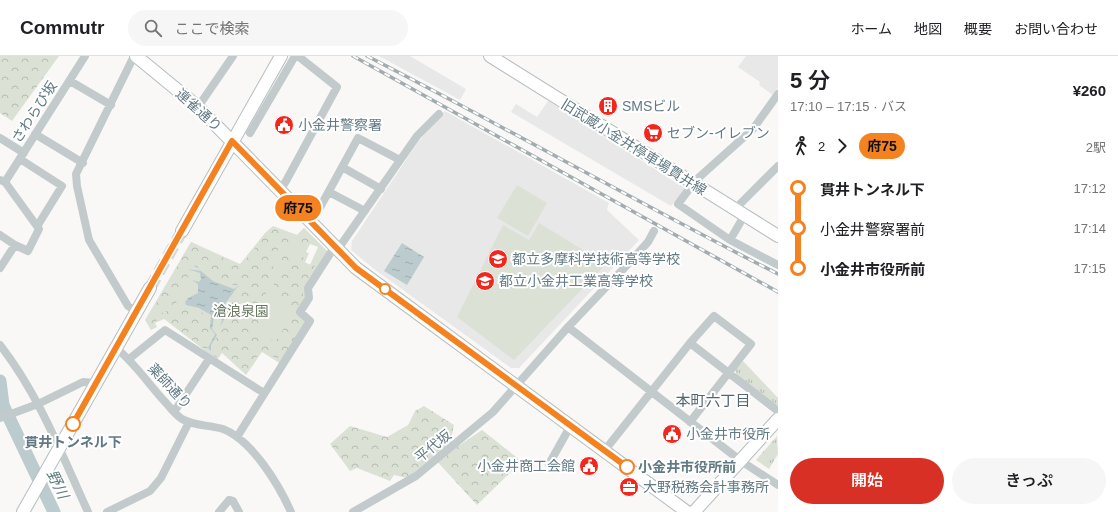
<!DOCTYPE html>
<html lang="ja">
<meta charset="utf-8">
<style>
:root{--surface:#fff;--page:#f6f6f6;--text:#202124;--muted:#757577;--line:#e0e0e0;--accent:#d93025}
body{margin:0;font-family:Helvetica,"Noto Sans JP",sans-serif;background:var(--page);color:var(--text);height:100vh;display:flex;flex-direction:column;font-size:15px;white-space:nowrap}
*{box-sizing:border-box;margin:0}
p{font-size:13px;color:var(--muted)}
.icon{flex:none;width:22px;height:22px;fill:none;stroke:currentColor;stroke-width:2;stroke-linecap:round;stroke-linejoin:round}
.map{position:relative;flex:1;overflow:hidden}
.sheet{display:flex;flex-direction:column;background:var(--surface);width:340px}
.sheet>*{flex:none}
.badge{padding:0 8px;border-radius:13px;font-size:14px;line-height:26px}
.map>.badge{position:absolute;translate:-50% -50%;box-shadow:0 0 0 2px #fff}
.legs{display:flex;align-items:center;gap:6px;height:44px;padding:0 12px;font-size:13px}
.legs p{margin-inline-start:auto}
.head{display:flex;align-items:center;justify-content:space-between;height:68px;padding:0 12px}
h1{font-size:22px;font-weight:600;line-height:30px}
.button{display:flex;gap:8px;margin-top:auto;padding:8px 12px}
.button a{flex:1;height:46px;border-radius:24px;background:var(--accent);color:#fff;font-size:16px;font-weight:600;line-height:46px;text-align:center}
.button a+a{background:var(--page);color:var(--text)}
ul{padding:0 12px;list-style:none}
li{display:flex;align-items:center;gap:14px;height:40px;font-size:15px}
li i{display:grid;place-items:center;width:6px;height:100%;margin:0 5px;background:currentColor}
li i::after{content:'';width:10px;height:10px;margin:-5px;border:3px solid;border-radius:50%;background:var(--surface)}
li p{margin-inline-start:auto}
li:first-child i{background:linear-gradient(#0000 50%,currentColor 0)}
li:last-child i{background:linear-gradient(currentColor 50%,#0000 0)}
header{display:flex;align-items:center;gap:24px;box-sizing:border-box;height:56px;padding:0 20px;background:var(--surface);border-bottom:1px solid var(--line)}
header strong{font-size:19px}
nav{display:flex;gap:22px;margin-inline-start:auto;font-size:14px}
.search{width:280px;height:36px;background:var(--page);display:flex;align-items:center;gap:10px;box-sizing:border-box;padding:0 14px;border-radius:22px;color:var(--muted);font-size:15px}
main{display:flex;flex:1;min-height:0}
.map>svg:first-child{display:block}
.built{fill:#e7e8e7}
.green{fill:#dce1d6;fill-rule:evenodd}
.forest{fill:url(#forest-crowns)}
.park{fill:url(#park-tufts)}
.water{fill:url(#water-ripples)}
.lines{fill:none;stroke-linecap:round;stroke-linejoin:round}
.river{stroke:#bcccce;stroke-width:13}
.secondary-tunnel{stroke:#d3d8d9;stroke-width:12;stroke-dasharray:12 6;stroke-linecap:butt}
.secondary-casing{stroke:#b5bec1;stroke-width:14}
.street{stroke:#c3cacc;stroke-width:8}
.secondary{stroke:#fff;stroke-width:12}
.rail-casing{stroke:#a2acb0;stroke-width:3.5}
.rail{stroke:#fff;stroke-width:2;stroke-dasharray:6;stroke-linecap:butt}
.line-1-casing{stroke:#fff;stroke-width:9}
.line-1{stroke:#f58220;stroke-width:6}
.stop-1-dot{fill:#fff;stroke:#f58220;stroke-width:2}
.labels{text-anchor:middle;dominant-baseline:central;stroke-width:4;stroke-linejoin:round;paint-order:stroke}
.poi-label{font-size:14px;fill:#617a83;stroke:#fff;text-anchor:start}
.street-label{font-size:14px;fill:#617a83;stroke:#fff}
.park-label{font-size:14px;fill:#6a7a61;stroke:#fff}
.stop-label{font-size:14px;font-weight:bold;fill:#617a83;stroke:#fff}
.neighbourhood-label{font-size:15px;fill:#54676e;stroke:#fff}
.water-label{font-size:15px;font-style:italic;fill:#5c7b7d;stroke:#fff}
</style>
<header>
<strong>Commutr</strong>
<div class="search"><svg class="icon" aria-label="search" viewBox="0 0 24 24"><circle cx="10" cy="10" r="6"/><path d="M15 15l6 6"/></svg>ここで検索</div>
<nav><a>ホーム</a><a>地図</a><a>概要</a><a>お問い合わせ</a></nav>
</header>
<main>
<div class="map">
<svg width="778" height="456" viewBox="0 0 778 456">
<defs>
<pattern id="forest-crowns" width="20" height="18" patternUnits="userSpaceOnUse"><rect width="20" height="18" fill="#dce1d6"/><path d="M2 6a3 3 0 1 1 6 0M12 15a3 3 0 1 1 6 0" fill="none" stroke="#b6bbb3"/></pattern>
<pattern id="park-tufts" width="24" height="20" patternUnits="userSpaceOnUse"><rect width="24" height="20" fill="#dce1d6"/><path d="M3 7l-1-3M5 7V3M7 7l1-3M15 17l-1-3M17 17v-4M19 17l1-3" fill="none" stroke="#b6bbb3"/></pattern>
<pattern id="water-ripples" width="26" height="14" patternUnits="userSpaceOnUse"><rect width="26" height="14" fill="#bcccce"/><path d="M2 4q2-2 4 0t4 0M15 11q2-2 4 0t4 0" fill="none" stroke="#9cabad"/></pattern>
</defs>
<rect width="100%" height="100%" fill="#f9f8f6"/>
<path class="built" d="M379 0H410L466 33 460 44Z
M746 0H778V32L773 39 759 29 760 26 738 11Z
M548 45 686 133 671 150 511 56 516 48 537 61Z
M445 55 609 147 607 154 639 184 519 312H511L374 213 351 194 352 185 418 86Z"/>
<path class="green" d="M517 129 547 147 528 180 497 162Z
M539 167 606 208 514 304 457 261 503 169 529 184Z
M273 170 297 179 304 172 329 197 308 232 309 242 300 256 310 265 281 308 262 296 246 319 222 297 217 304 164 263 155 267 157 271 151 274 145 264 191 186 240 208 265 177ZM310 188 318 191 309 211 304 209 309 197 306 196Z"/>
<path class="forest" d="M0 0H59L12 65 0 57Z
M273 171 297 179 304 172 329 197H325L311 182 306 193 282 189 278 193 265 241 268 256 258 267 252 269 253 272 273 285 277 283 292 260C290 251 277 244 272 235L284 196 286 194 303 199 304 206 316 211 303 231V246L296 258 304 268 282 302H277L261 295 245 317 223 295 216 301 211 298 213 287 218 278 213 270 216 269 221 273 230 259 227 248 239 229H232L192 209 185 210 184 213 188 219 186 229 177 241 176 250 172 249 170 246H163L157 256 159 258 184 249 208 259V273L213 278 207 293H204L164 262 155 265 154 272 150 271 146 265 191 186 241 210 266 178Z
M424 350 454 369 450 387 460 389 482 374 520 404 517 410 477 449 433 401 407 422 394 419 390 425 357 412 350 415 330 388 350 370 387 381 408 369 415 355Z"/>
<path class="park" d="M743 305 778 342V350L737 319 735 314Z
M777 380 778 398 769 413 756 404Z"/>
<path class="water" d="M402 187 424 201 407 229 384 215Z
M188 213 201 215 213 225 234 233 238 230 225 248 228 256 220 271 222 264 219 262H214L212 273 217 279 211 289V295L208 292 215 278 210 272 211 259 199 252 186 249 185 246 188 242 198 237V228L192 224 199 226 201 223 200 217Z"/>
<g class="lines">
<path class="river" d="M0 325 3 349 54 456"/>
<path class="secondary-tunnel" d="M150 232 182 175"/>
<g class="secondary-casing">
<path id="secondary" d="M136 0 198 51 356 212 687 456
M490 0 778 180
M182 175 281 0
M23 456 150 232
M694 456 778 363"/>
</g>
<path class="street" d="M134 0 76 118 77 130 89 184 128 250 137 256
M70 25 111 49
M778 38 753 73 696 124 678 148 730 184 778 209
M198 51 233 0
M250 77 295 0
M35 78 83 107
M0 82 24 97
M20 103 62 130 38 169
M342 111 381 133
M0 124 5 126 85 0
M280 134 286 125 337 31 298 0
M329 136 365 155
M734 154 778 110
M312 166 358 82 400 104
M0 179 15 189 28 195 39 173 5 126
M730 184 744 160
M338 193 417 80 439 58
M0 212 15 189
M568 271 741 405 778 429
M690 287 778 355
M0 289C39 339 62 399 88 456
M116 292C136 308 149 329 167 348 171 353 176 359 182 363 194 370 210 369 223 373 252 384 279 429 291 456
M129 303 165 274 264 337
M174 356 209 303
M0 362 38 348 83 326 96 327
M237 381 310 265 300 256 309 242 308 232 335 190
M605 394 690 287 714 260 751 288 690 366
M549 408 571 369
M107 456 150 435 161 422 189 366
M219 456 229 444 233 445 239 456
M353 456 416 420 493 356 568 271 629 207 648 186 654 175"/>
<use href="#secondary" class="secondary"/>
<g class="rail-casing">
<path id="rail" d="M353 0 778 236
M367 0C505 71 640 148 778 218"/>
</g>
<use href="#rail" class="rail"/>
</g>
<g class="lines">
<g class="line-1-casing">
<path id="line-1" d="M73 368 232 85 356 212 627 411"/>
</g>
<use href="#line-1" class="line-1"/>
</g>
<defs>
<g id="building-disc" transform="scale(1)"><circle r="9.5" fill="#f1271e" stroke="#fff"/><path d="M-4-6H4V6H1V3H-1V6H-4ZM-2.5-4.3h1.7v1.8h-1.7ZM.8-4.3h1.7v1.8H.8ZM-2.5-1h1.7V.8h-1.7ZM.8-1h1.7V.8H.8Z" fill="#fff"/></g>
<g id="civic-disc" transform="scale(1)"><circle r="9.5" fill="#f1271e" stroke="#fff"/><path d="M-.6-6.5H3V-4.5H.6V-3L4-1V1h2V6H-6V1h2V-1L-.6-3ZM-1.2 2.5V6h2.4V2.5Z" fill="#fff"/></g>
<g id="supermarket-disc" transform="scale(1)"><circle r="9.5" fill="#f1271e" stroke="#fff"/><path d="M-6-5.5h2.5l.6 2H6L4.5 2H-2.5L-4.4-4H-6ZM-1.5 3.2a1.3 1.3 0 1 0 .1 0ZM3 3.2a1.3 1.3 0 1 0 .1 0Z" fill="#fff"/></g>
<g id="school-disc" transform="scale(1)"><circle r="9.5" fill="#f1271e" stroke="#fff"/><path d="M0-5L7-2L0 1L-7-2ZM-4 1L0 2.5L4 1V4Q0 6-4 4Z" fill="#fff"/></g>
<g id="office-disc" transform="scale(1)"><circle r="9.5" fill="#f1271e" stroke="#fff"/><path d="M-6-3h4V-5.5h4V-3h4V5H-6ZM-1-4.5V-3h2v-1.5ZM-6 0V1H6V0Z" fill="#fff"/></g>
</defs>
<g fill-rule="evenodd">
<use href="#building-disc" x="608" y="50"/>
<use href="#civic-disc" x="284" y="69"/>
<use href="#supermarket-disc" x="653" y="77"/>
<use href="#school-disc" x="498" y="203"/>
<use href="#school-disc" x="485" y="225"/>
<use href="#civic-disc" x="672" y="378"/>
<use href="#civic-disc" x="589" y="410"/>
<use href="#office-disc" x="629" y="431"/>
</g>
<g class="stop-1-dot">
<circle cx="385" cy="233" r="5"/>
<circle cx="73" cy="368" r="7"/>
<circle cx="627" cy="411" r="7"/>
</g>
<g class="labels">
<g class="poi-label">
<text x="622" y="50">SMSビル</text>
<text x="298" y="69">小金井警察署</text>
<text x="667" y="77">セブン-イレブン</text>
<text x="512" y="203">都立多摩科学技術高等学校</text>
<text x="499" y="225">都立小金井工業高等学校</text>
<text x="686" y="378">小金井市役所</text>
<text x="575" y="410" text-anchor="end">小金井商工会館</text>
<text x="643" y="431">大野税務会計事務所</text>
</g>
<g class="street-label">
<text transform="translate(199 54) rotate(42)">連雀通り</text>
<text transform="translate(34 56) rotate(-57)">さわらび坂</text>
<text transform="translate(634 91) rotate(32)">旧武蔵小金井停車場貫井線</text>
<text transform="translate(170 330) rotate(47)">薬師通り</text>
<text transform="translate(433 390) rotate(-39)">平代坂</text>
</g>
<g class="park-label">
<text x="241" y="255">滄浪泉園</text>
</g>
<g class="stop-label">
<text x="73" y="386">貫井トンネル下</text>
<text x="638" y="411" text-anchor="start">小金井市役所前</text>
</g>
<g class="neighbourhood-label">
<text x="713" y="344">本町六丁目</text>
</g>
<g class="water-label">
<text transform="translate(58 428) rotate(64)">野川</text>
</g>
</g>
</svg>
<b class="badge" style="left:298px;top:152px;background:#f58220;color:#111">府75</b>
</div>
<section class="sheet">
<div class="head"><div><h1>5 分</h1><p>17:10 – 17:15 · バス</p></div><b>¥260</b></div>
<div class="legs"><svg class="icon" aria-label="walk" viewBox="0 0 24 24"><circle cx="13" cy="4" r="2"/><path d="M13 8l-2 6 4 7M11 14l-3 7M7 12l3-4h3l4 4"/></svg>2<svg class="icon" aria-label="forward" viewBox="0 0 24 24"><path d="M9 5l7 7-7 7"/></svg><b class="badge" style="background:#f58220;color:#111">府75</b><p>2駅</p></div>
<ul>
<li><i style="color:#f58220"></i><b>貫井トンネル下</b><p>17:12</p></li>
<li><i style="color:#f58220"></i><span>小金井警察署前</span><p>17:14</p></li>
<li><i style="color:#f58220"></i><b>小金井市役所前</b><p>17:15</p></li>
</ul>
<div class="button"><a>開始</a><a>きっぷ</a></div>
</section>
</main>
